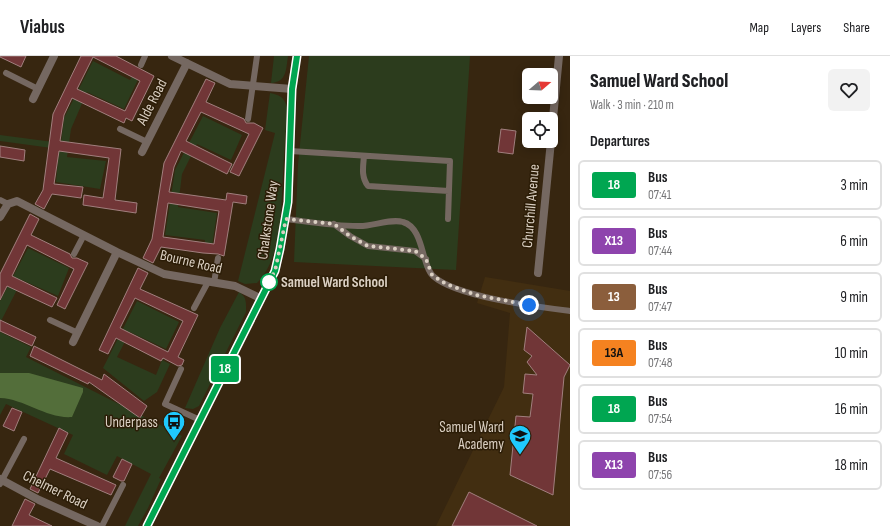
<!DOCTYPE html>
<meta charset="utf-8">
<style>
:root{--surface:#fff;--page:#f2f2f2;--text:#202124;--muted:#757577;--line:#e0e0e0}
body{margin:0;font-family:"Sofia Sans Condensed",sans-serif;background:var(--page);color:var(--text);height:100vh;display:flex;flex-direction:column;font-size:15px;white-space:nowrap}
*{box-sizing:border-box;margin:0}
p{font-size:13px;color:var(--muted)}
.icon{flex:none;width:22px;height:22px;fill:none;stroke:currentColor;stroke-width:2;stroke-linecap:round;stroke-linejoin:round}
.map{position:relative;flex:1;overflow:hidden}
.panel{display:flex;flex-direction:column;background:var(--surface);width:320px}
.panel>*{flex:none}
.badge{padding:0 8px;border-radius:3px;font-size:14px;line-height:26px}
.needle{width:26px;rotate:71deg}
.tools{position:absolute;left:522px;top:12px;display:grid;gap:8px}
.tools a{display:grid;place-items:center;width:36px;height:36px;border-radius:6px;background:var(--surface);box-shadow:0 2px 10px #0003;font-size:20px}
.you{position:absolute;width:20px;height:20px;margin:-10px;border:3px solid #fff;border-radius:50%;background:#1a73e8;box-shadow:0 0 0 6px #1a73e833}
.map>.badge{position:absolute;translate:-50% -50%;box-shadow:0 0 0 2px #fff}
h2{padding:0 20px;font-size:15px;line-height:36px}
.round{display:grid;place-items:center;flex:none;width:42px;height:42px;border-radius:6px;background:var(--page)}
.summary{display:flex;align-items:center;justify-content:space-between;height:68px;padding:0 20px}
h1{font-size:19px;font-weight:800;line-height:30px}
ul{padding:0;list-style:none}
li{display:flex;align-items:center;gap:12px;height:50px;margin:0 8px 6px;padding:0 12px;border:2px solid var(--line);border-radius:6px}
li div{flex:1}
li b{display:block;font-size:15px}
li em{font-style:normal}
li .badge{min-width:44px;font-weight:700;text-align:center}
header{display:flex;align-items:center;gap:24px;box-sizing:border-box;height:56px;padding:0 20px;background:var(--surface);border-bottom:1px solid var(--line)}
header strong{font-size:19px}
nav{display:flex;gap:22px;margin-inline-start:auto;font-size:14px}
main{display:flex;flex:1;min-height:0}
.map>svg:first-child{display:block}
.built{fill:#422e11}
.green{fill:#2c3c1d}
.forest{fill:#536e3a}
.building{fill:#713637;stroke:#a17f7e;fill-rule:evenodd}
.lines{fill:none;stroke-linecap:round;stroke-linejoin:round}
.lane{stroke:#756861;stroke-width:6}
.street{stroke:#756861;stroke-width:8}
.secondary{stroke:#9f8b80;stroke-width:8}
.line-casing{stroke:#fff;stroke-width:9}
.line{stroke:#00a651;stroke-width:6}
.walk{stroke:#dbd0c3;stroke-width:4;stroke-dasharray:0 7.2}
.stop-dot{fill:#fff;stroke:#00a651;stroke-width:2}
.labels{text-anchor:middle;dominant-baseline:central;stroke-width:3;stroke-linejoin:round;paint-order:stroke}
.street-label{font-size:15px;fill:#dbd0c3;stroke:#2c1d07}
.stop-label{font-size:15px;font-weight:bold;fill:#dbd0c3;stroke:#2c1d07;text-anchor:start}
.poi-label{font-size:15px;fill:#dbd0c3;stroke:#2c1d07;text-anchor:end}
</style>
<header>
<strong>Viabus</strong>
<nav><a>Map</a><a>Layers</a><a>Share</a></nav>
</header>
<main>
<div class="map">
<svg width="570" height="470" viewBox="0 0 570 470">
<rect width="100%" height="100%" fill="#372610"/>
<path class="built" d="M485 221 570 235V470H436L504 331 510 257 477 247Z"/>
<path class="green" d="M274 0H288C286 13 287 26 271 27Z
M309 0H470L456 214 294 206 298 108Z
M93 5 130 24 137 11 142 15 124 53 87 36 71 73 67 101 106 105 100 133 56 126 59 93 0 85V79L61 87 64 62Z
M270 37C280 39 284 41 287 51 286 73 284 96 283 119 281 153 282 202 257 227L245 228 238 225 275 77 265 74Z
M203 60 242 79 231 104 197 88 182 118 178 151 217 157 211 197H204L205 184 165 179 175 114Z
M28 192 69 212 58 240 22 224 0 267V245Z
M239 236C247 241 246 247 246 256L199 350 193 353 185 352 220 272Z
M137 245 179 266 166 293 130 276 117 301 156 319 162 304 170 308 157 336 144 345 103 312Z
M0 276 31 291 26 301 182 380 159 422 161 423 148 452 138 470H125L151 418 117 400 107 419 64 398 73 379 6 348 0 359Z"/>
<path class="forest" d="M0 317H29L83 332V336L72 361C47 363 25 343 0 342Z"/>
<path class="building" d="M0 0H26L21 11 0 1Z
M81 0H116L154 20 132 65 126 62 124 67 72 42 64 59 60 85 121 93 115 144 137 147 136 157 83 149 84 139 103 142 109 102 59 95 54 128 83 131 81 142 52 138 44 153 35 148 43 134 53 58ZM93 1 140 25 125 55 77 33Z
M206 23 215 27 206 46 244 63 246 67H254L263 72 239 120 230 116 249 78 201 56 186 85 232 108 227 118 181 95 174 111 169 136 226 144 227 137 247 140 246 148 233 146 224 200 218 198 203 197 161 191 153 207 143 202 152 183 164 107ZM168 147 219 155 214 188 163 181Z
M501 73 516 75 513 98 498 96Z
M0 90 25 94 24 105 0 101Z
M30 158 39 163 31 179 70 198 72 202H77L88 207 65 253 57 249 74 213 27 189 12 220 57 242 52 251 7 230 0 244V218Z
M138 212 148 217 140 233 198 259 178 301 184 304 182 309 178 310 163 302 161 305 116 282 108 298 99 294ZM135 242 183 265 168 296 120 272Z
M0 264 36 281 32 290 0 275Z
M527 271 570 309 564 321 553 439 510 419 516 360 530 361 533 338 523 337 525 318 537 319 527 306 532 300 524 294Z
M34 290 102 324 104 318 147 350 140 362 89 326 88 328 30 300Z
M12 352 22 356 14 375 3 370Z
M59 372 68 377 56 402 116 429 111 439 50 413 38 437 30 433Z
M122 403 132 408 124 425H121L113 421Z
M469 436 537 470H452Z
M25 443 35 448 29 459 52 470H12Z"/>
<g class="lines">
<path class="lane" d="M141 9 145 0
M6 17 38 33
M248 63 257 0
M120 73 147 86
M290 95 450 105 448 163
M364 100C363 111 361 121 368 130L449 135
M0 144 8 148
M286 163C310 166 334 170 358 170 371 171 391 162 403 166 424 172 421 208 433 220 456 241 538 251 570 255
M334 168 350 180 368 190 415 195 426 203
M74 198 84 179
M214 227 218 202
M194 252 208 226
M50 264 78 277
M181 313 165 348 200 364
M0 428 24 383
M102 470 123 429"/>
<path class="street" d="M172 0 230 28 292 33
M33 43 54 0
M551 83 559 0
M142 96 187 7
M0 161 8 148 17 145 117 196 164 218 235 230 260 242
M538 217 551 85
M73 286 117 196
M0 423 39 444 97 470"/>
<path class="secondary" d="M147 470 275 215 280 193 288 146 292 33 297 0"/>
</g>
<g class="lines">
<g class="line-casing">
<path id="line" d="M147 470 275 215 280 193 288 146 292 33 297 0"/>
</g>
<use href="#line" class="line"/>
<path class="walk" d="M269 226 267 228 275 215 286 163 334 168 350 180 368 190 415 195 426 203 432 219 446 228 476 239 529 249"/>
</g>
<defs>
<g id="bus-pin" transform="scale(1.15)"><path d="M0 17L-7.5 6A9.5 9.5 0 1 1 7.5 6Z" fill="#1fc9fd" stroke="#2c1d07"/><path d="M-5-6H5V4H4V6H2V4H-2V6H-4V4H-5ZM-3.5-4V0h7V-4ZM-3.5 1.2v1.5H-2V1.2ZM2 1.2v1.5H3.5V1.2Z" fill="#111"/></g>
<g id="school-pin" transform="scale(1.15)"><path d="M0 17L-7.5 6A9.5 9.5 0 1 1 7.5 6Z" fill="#1fc9fd" stroke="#2c1d07"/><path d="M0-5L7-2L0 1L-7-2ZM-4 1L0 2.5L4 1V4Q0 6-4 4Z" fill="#111"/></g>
</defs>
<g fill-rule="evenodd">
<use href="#bus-pin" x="174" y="366"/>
<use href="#school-pin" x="520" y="380"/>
</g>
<circle class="stop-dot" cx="269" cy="226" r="8"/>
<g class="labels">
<g class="street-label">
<text transform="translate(152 46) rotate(-63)">Alde Road</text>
<text transform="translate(531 150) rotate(-85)">Churchill Avenue</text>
<text transform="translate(268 164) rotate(-82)">Chalkstone Way</text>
<text transform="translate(191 206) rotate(13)">Bourne Road</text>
<text transform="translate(55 434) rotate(26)">Chelmer Road</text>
</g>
<g class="stop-label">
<text x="281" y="226">Samuel Ward School</text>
</g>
<g class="poi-label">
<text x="158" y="366">Underpass</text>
<text x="504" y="371">Samuel Ward<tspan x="504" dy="17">Academy</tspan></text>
</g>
</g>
</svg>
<div class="tools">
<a><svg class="needle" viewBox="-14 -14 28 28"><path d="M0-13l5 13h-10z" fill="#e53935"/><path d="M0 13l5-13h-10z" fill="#757577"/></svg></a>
<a><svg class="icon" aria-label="locate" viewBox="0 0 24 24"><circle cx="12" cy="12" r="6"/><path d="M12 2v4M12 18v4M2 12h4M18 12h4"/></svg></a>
</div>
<div class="you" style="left:529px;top:249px"></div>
<b class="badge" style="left:225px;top:313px;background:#00a651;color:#fff">18</b>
</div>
<section class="panel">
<div class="summary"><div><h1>Samuel Ward School</h1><p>Walk · 3 min · 210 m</p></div><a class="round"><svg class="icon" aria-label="heart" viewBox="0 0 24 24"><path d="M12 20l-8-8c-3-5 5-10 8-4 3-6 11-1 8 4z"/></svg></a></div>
<h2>Departures</h2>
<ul>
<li><span class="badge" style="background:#00a651;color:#fff">18</span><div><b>Bus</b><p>07:41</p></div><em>3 min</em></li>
<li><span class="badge" style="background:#8e44ad;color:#fff">X13</span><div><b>Bus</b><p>07:44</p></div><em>6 min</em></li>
<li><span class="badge" style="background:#8b5e3c;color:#fff">13</span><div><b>Bus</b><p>07:47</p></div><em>9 min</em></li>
<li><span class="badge" style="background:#f58220;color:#111">13A</span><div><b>Bus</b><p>07:48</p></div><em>10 min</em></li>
<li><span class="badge" style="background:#00a651;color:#fff">18</span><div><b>Bus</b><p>07:54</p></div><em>16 min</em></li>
<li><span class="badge" style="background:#8e44ad;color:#fff">X13</span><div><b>Bus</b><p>07:56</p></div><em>18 min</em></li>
</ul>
</section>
</main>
